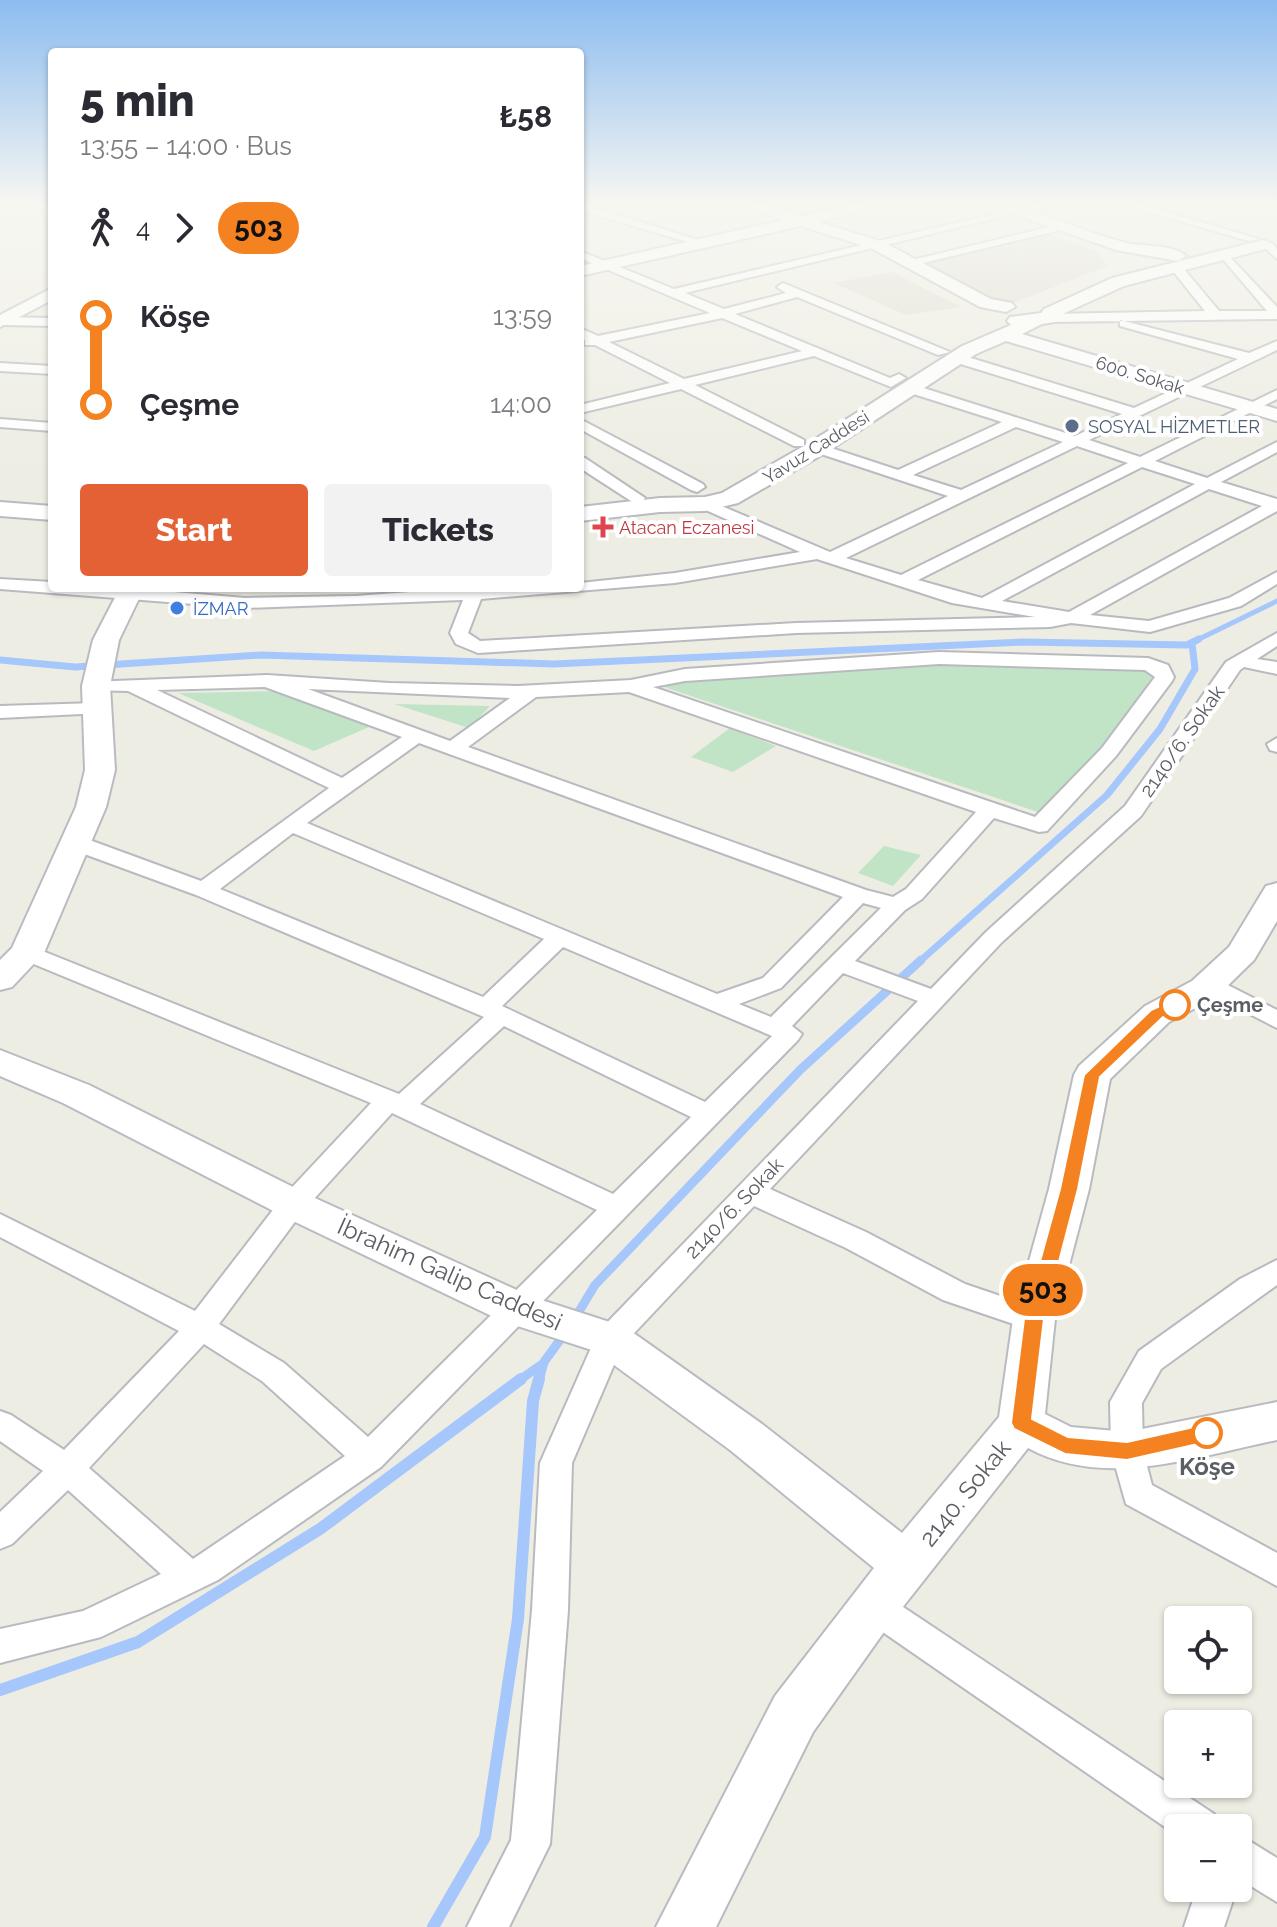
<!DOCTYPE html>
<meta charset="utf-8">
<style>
:root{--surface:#fff;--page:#f2f2f3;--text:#2b2b33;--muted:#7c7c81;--accent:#e36134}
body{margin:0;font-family:Raleway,sans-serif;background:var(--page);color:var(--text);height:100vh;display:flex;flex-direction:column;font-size:30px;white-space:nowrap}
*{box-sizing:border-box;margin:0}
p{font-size:26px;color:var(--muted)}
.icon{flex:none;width:44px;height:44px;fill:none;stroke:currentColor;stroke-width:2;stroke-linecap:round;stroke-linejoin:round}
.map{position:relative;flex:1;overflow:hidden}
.drawer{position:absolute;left:48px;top:48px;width:536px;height:544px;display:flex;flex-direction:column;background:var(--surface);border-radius:8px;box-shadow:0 2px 6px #0004}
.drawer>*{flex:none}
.badge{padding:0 16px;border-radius:26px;font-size:28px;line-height:52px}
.controls{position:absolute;left:1164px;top:1606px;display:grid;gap:16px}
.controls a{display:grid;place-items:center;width:88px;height:88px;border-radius:8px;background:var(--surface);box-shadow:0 2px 6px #0004;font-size:40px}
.map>.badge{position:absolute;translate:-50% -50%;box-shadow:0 0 0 4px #fff}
.legs{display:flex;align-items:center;gap:12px;height:88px;padding:0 32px;font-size:26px}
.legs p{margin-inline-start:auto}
.summary{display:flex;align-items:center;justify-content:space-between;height:136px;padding:0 32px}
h1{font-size:44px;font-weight:800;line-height:60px}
.button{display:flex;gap:16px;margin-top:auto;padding:16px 32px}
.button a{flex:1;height:92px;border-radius:8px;background:var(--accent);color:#fff;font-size:32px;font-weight:800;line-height:92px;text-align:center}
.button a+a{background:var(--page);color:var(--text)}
ul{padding:0 32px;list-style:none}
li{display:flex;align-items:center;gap:28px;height:88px;font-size:30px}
li i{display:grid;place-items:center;width:12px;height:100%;margin:0 10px;background:currentColor}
li i::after{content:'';width:20px;height:20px;margin:-10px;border:6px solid;border-radius:50%;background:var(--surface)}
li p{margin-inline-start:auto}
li:first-child i{background:linear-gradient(#0000 50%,currentColor 0)}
li:last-child i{background:linear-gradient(currentColor 50%,#0000 0)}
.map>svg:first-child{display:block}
.education{fill:#dddcd1}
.green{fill:#c1e4c7}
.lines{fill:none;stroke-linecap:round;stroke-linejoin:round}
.stream-far3{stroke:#a5c7fc;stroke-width:5}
.stream-far2{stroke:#a5c7fc;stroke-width:7}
.stream-far1{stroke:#a5c7fc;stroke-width:9}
.stream{stroke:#a5c7fc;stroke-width:12}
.street-casing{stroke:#b8babf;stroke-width:4}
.secondary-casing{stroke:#b9bbc1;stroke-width:4}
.street{fill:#fff;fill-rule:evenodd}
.secondary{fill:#fff;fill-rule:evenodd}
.line-1{fill:#f58220;stroke:#fff;stroke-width:2}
.service-dot{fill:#5c6f8a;stroke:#fff;stroke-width:3}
.health-dot{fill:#e0444e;stroke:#fff;stroke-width:3}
.shop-dot{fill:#3f7fe0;stroke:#fff;stroke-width:3}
.stop-1-dot{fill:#fff;stroke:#f58220;stroke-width:4}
.labels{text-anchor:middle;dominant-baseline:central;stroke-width:8;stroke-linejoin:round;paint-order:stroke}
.far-street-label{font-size:18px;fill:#5b5e63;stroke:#fff}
.far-service-label{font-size:18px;fill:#4e5e75;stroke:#fff;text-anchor:start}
.far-health-label{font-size:18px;fill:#be3a42;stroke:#fff;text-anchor:start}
.far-shop-label{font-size:18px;fill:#366cbe;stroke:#fff;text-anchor:start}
.street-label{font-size:20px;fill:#5b5e63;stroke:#fff}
.stop-label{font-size:20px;font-weight:bold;fill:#5b5e63;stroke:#fff;text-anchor:start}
.near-street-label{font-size:24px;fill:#5b5e63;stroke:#fff}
.near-stop-label{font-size:24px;font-weight:bold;fill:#5b5e63;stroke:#fff}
</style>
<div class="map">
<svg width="1277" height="1927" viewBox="0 0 1277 1927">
<rect width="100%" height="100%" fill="#eeede3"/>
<path class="education" d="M1052 235 1099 252 1107 266 1006 306 923 264Z
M892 272 961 307 906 315 834 283Z"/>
<path class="green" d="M976 662 1147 668 1154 674 1112 737 1041 813 658 685 689 678Z
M279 691 369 727 314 751 178 693Z
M394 704 490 706 469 728Z
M730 728 776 746 733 772 691 757Z
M884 846 921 855 893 886 858 873Z"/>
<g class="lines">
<path class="stream-far3" d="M1195 641 1277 601"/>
<path class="stream-far2" d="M0 660 75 667 261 655 554 664 1024 642 1187 645 1199 639
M919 962 1107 795 1160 729 1195 669 1192 643"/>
<path class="stream-far1" d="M575 1318 595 1285 800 1070 921 960
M518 1381 544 1363
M539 1381 544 1362 565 1333"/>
<path class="stream" d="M0 1690 138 1642 320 1529 521 1379
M433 1927 485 1837 518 1619 533 1401 539 1379"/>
<g class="street-casing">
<path id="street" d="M580 206H589L711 244 701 246 580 210Z
M1028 206H1048L685 293 724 309 786 293 777 287 783 283 950 352 938 355 797 297 735 314 890 378 899 374 906 378 891 387 814 356 695 385 804 440V446H794L681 389 580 413V405L670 383 595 345H585V340L580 337V328L598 336 710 313 580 258V251L674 289ZM722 318 802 351 684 379 609 342Z
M1128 206H1146L1259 239 1249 241Z
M1053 226 1057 227V231L906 267 900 263Z
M1264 243H1272L1277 249V259L1264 247Z
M1225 252 1277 307V319L1049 322 1043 318 1049 314 1205 311 1169 266 1175 262 1179 263 1219 311H1267L1221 257 1219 255Z
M2 317 52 318V326L2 325Z
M1120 320 1249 353 1277 341V350L1089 440 1140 457 1277 390V399L1155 461 1207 478 1277 442V452L1221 482 1277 499V511L1090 615 1149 621 1229 598 1277 572V584L1241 606 1150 632 1071 623 1050 627 796 633 478 653 456 644 450 633 463 600 245 608 0 589V579L52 582V588H126L245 598 355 596 464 588H580V583L675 573 800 552 699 507 697 504 705 499 830 552 948 496 812 451V445H822L898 470 1002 422 904 391V385H914L1075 436 1122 414 951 361V355H961L1134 408 1238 359 1120 326ZM1016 427 1063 442 961 490 913 475ZM1077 446 1128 463 901 575 846 558ZM1142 467 1195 484 982 598 918 580ZM1209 489 1262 506 1069 612 1002 601ZM817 559 952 603 1035 617 796 623 480 641 468 633 481 599 675 583Z
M0 363 52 366V374L0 371Z
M0 419 52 423V431L0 427Z
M580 419 703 484 705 487 697 492 691 490 580 429Z
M580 456 585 458 645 498 643 501H631L580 468Z
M1277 633V646L1257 659 1277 662V674L1244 667 1240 670 1141 816 1002 942 770 1189 866 1232 965 1284 1045 1311 1049 1319 1045 1327 1034 1331 943 1300 846 1248 754 1206 622 1346 572 1463 568 1610 550 1844 509 1927H467L511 1840 532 1610 540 1463 595 1339 599 1331 918 1001 843 973 792 1026 802 1034 798 1040 381 1467 218 1580 101 1637 0 1663V1629L83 1611 161 1574 68 1490 12 1544 0 1549V1512L43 1471 0 1441V1411L11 1415 64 1450 179 1331 0 1237V1214L195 1311 283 1197 371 1103 19 958 15 953 19 948H35L399 1094 484 1017 196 895 68 848 65 843 68 838H84L201 881 329 788 128 691 89 690 86 686 89 682 267 675 389 683 518 686 631 680 685 669 939 652 1148 658 1168 665 1174 677 1172 681 1116 756 1047 831 1039 832 994 818 922 899 905 910 855 961 931 989 986 932 1125 806 1226 662ZM939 664 1145 670 1155 677 1102 748 1035 817 653 687 685 681ZM265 687 402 737 342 778 157 690ZM308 689 510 698 450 741ZM629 692 976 812 906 889 893 897 866 890 468 747 536 697ZM419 743 843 897 763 978 717 994 307 823ZM293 833 544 939 483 997 220 889ZM863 903 881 908 771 1017 739 1004 781 988ZM563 947 772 1036 705 1102 502 1006ZM504 1026 691 1117 613 1194 420 1104ZM392 1113 597 1210 368 1437 284 1363 219 1324 303 1211ZM204 1344 262 1381 345 1456 193 1559 89 1468Z
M95 703 102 705 105 709 102 713 0 718V706Z
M1277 738V752L1270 750 1267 744Z
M1210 976 1277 1010V1028L1201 989 1198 984 1201 979Z
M1277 1260V1285L1161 1369 1142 1403 1143 1451 1152 1485 1277 1553V1586L1126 1504 1111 1451 1110 1402 1139 1351 1240 1279Z
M873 1590 885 1595 1214 1814 1220 1828H1178V1836L861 1617 855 1606 861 1595Z
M1238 1834 1277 1858V1902L1238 1878Z
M1197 1888H1237L1224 1927H1184Z"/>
</g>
<g class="secondary-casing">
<path id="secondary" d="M747 206H770L802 216 847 206H875L819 222 883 242 991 299 1012 303 1015 307 1006 312 980 307 871 248 801 226 580 276V266L783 220Z
M991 206C1038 206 1081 233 1127 243 1144 247 1174 244 1186 256L1178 261 1116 250Z
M1263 240 1269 242V248L1124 286 1058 316 1055 322 1042 324 1022 334 1277 409V421L1006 341 976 354 825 453 738 503 705 511 660 512 580 521V507L660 498 705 497 722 493 809 443 962 346 1011 325 1007 321 1010 317 1041 313 1044 309 1112 278Z
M52 288V300L0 327V315Z
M0 502 52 506V520L0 516Z
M120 588H144L119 640 110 686 115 770 106 807 44 953 12 987 0 990V960L12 948 76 807 85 770 82 686 93 640Z
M1277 883V921L1254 960 1216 997 1169 1022 1110 1079 1089 1189 1055 1319 1045 1414 1071 1427 1127 1432 1277 1402V1440C1196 1456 1106 1490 1028 1448L891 1622 813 1732 716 1927H656L775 1696 874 1568 730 1450 595 1351 502 1321 289 1219 63 1103 0 1076V1050L89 1085 317 1199 532 1297 625 1327 762 1424 902 1533 999 1417 1013 1319 1049 1189 1074 1075 1079 1066 1145 1006 1192 981 1229 947 1266 886Z"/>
</g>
<use href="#street" class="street"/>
<use href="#secondary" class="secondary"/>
</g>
<linearGradient id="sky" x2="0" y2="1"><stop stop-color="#8dbcf0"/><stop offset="0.43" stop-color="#f7f7f2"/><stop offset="1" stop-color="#f7f7f2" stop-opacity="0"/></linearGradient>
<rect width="1277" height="476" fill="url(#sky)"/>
<path class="line-1" d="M1175 999 1183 1005 1163 1017 1100 1077 1078 1189 1044 1319 1032 1419 1068 1437 1127 1442 1207 1424 1215 1427 1218 1433 1215 1439 1207 1442 1127 1460 1065 1454 1014 1429 1011 1423 1024 1319 1060 1189 1084 1075 1151 1010Z"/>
<circle class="service-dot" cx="1072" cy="426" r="8"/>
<path class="health-dot" d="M599 515h8v8h8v8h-8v8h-8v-8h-8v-8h8z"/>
<circle class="shop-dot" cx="177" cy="608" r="8"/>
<g class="stop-1-dot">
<circle cx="1175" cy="1005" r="14"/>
<circle cx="1207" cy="1433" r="14"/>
</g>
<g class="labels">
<g class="far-street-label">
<text transform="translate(1140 375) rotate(17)">600. Sokak</text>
<text transform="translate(816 447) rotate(-32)">Yavuz Caddesi</text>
</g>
<g class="far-service-label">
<text x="1088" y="426">SOSYAL HİZMETLER</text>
</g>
<g class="far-health-label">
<text x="619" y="527">Atacan Eczanesi</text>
</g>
<g class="far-shop-label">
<text x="193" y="608">İZMAR</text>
</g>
<g class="street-label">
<text transform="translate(1182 741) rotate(-55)">2140/6. Sokak</text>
<text transform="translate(734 1208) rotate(-46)">2140/6. Sokak</text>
</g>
<g class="stop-label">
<text x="1197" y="1005">Çeşme</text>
</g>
<g class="near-street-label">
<text transform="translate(450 1274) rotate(24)">İbrahim Galip Caddesi</text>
<text transform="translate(965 1493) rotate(-51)">2140. Sokak</text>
</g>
<g class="near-stop-label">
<text x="1207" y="1466">Köşe</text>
</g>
</g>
</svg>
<div class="controls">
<a><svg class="icon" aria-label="locate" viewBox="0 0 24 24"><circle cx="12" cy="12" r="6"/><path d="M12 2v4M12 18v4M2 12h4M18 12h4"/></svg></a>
<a>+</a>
<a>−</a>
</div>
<b class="badge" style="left:1043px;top:1290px;background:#f58220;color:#111">503</b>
<section class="drawer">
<div class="summary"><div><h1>5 min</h1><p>13:55 – 14:00 · Bus</p></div><b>₺58</b></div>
<div class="legs"><svg class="icon" aria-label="walk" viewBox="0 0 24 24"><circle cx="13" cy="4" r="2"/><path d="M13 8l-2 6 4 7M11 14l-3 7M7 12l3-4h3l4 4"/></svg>4<svg class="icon" aria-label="forward" viewBox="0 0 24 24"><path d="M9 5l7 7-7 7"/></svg><b class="badge" style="background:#f58220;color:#111">503</b></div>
<ul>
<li><i style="color:#f58220"></i><b>Köşe</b><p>13:59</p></li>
<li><i style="color:#f58220"></i><b>Çeşme</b><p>14:00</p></li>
</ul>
<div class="button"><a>Start</a><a>Tickets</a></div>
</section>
</div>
